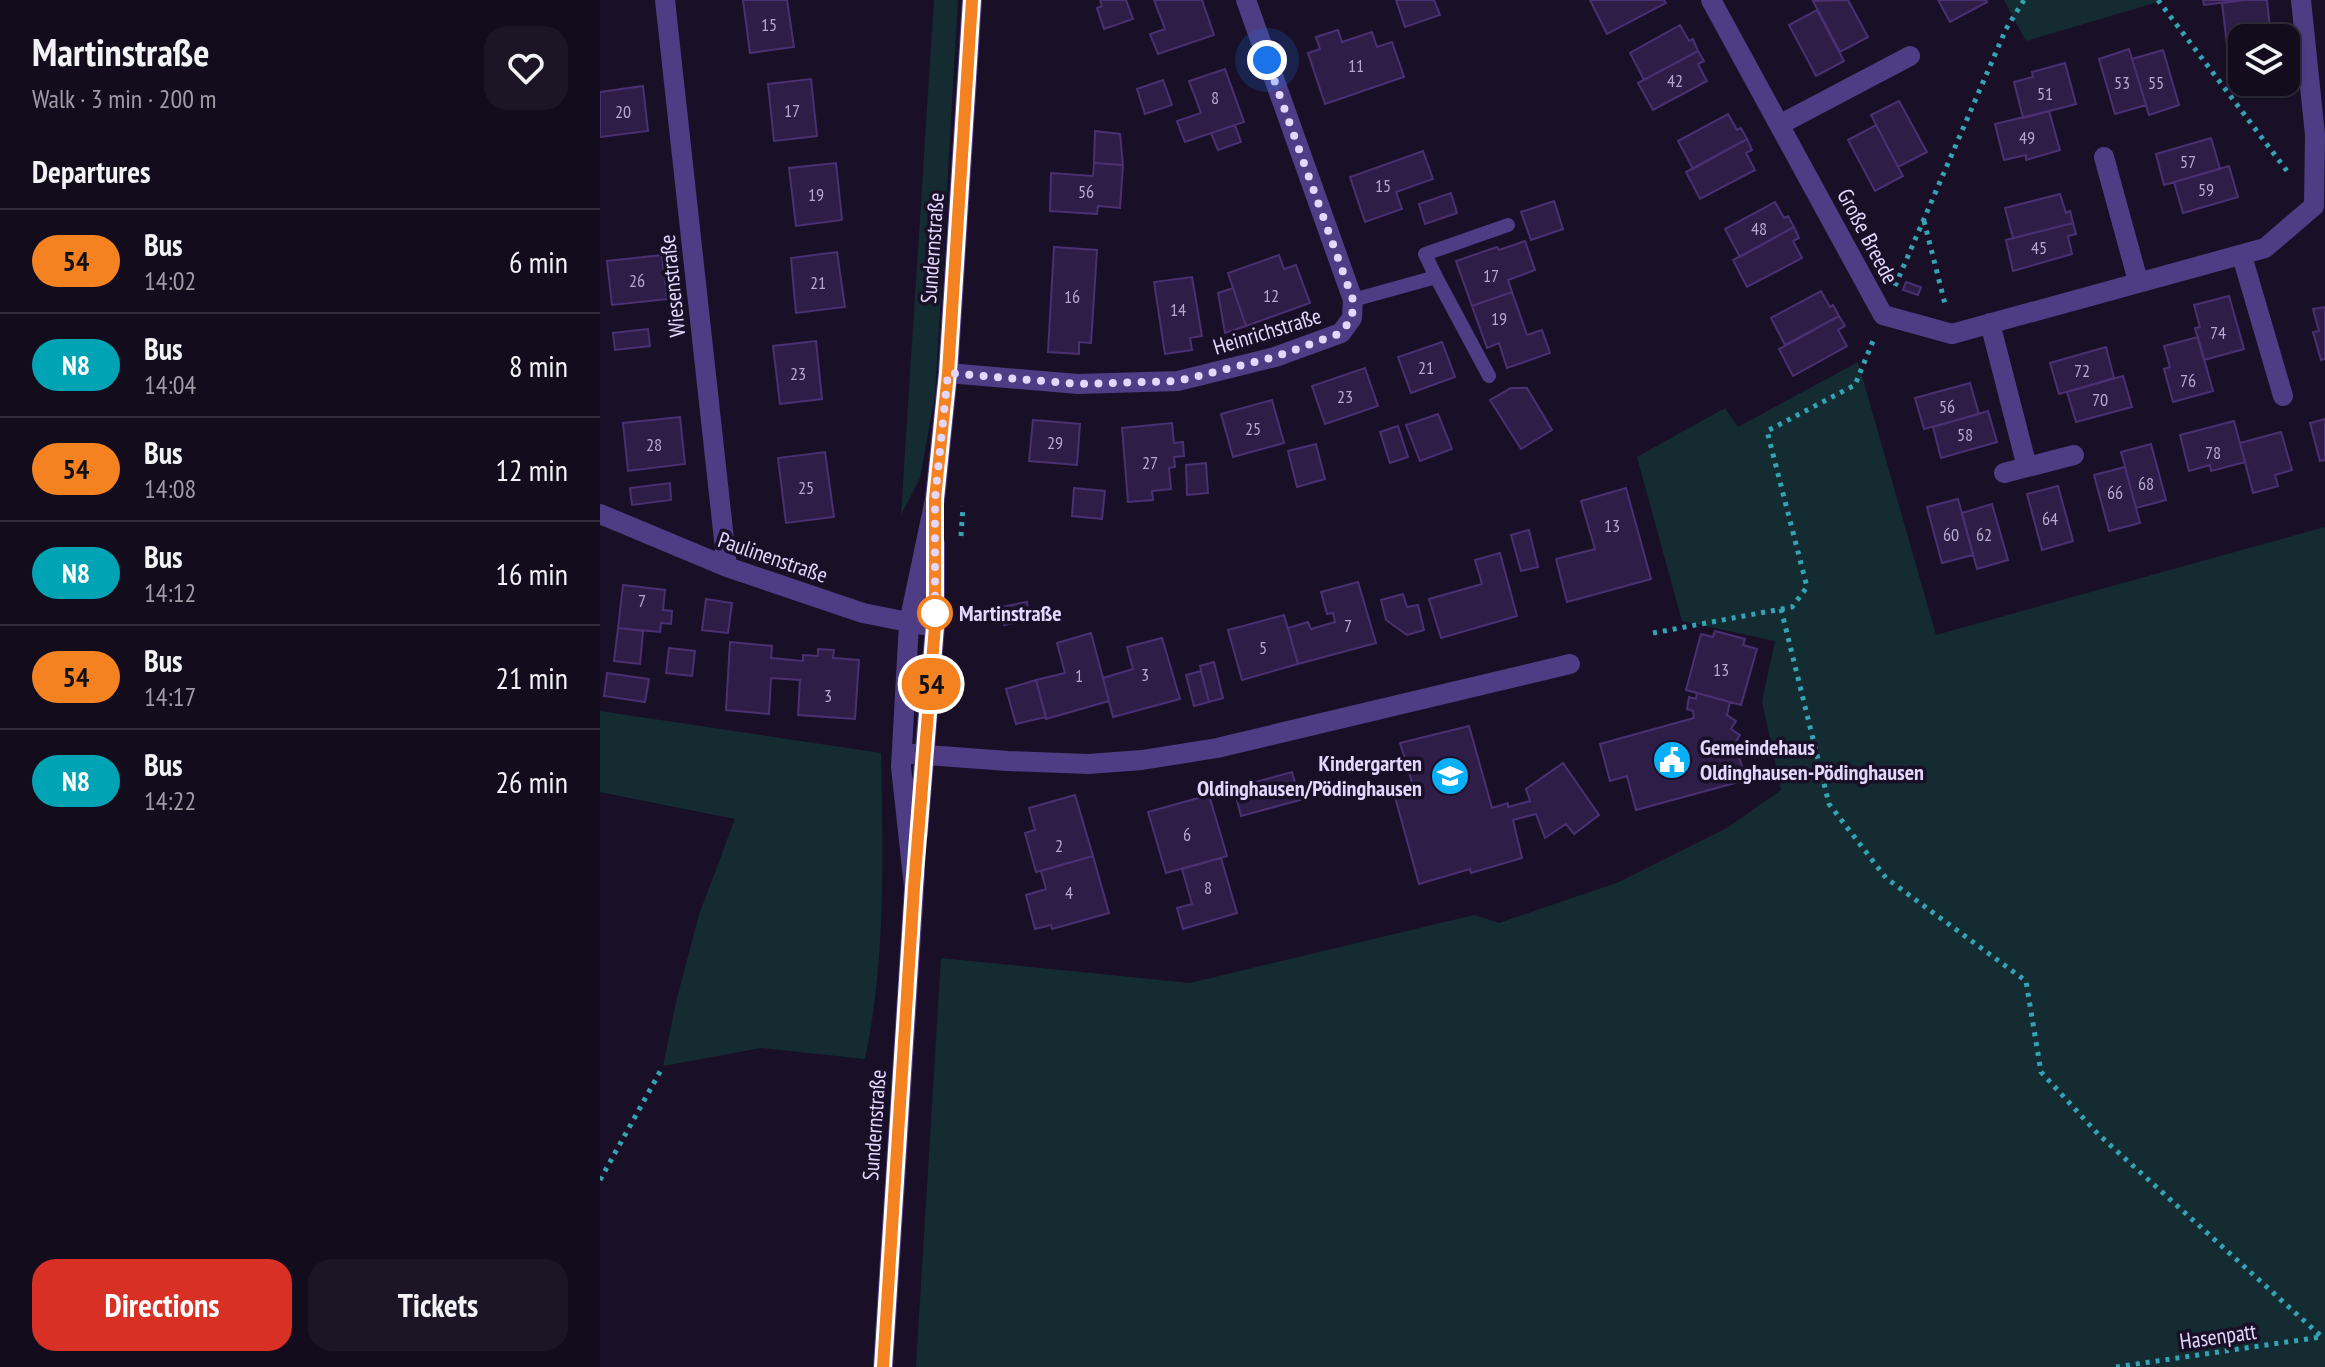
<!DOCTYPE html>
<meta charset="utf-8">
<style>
:root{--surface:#130c1d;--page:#1c1526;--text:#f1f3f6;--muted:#9d9ba4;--line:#322c3b;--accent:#d93025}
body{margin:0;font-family:"PT Sans Narrow",sans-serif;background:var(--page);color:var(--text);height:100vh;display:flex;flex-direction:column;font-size:30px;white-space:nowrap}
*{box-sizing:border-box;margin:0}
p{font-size:26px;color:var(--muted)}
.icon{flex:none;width:44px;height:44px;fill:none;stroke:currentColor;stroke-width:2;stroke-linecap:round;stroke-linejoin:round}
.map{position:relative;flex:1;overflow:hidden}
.details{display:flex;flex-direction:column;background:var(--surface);width:600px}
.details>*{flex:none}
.badge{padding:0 16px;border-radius:26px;font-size:28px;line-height:52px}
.fabs{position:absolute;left:1628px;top:24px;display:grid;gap:16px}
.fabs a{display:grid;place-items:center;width:72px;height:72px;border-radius:16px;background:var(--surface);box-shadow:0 2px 6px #0004,0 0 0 2px var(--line);font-size:40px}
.you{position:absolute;width:40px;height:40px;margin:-20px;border:6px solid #fff;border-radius:50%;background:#1a73e8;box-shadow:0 0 0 12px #1a73e833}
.map>.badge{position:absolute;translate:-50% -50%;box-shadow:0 0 0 4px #fff}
h2{padding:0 32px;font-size:30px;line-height:72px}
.round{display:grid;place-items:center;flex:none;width:84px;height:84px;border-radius:24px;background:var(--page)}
.head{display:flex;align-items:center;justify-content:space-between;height:136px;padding:0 32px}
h1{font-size:38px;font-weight:800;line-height:60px}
.primary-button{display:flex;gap:16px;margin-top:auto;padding:16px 32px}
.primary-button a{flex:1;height:92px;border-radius:24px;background:var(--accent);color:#fff;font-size:32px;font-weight:800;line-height:92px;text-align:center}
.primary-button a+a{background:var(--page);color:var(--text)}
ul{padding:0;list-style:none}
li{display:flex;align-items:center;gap:24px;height:104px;padding:0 32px;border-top:2px solid var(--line)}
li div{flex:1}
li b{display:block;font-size:30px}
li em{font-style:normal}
li .badge{min-width:88px;font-weight:700;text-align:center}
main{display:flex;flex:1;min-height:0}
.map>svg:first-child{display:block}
.green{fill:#142c31}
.building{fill:#2e1d47;stroke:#4a3072;stroke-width:2}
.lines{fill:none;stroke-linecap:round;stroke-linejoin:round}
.path{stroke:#34a3b5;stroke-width:5;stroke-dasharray:4 6;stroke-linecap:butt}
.lane{stroke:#4e3d84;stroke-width:14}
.street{stroke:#4e3d84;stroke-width:20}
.line-casing{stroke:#fff;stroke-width:18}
.line{stroke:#f58220;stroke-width:12}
.walk{stroke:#e3d7fe;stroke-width:8;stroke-dasharray:0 14.4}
.stop-dot{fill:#fff;stroke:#f58220;stroke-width:4}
.labels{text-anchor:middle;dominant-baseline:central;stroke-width:7;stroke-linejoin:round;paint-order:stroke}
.number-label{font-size:18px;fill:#b6a8d0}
.street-label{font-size:22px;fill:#e3d7fe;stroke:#191027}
.stop-label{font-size:22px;font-weight:bold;fill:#e3d7fe;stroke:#191027;text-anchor:start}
.poi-label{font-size:22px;font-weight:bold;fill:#e3d7fe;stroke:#191027;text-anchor:start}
</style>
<main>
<section class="details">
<div class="head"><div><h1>Martinstraße</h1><p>Walk · 3 min · 200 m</p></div><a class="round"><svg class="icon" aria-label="heart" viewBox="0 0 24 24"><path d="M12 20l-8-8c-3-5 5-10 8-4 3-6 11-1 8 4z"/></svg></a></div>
<h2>Departures</h2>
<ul>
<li><span class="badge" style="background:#f58220;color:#111">54</span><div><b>Bus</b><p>14:02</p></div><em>6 min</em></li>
<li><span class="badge" style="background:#00a3b4;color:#fff">N8</span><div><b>Bus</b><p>14:04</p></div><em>8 min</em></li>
<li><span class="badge" style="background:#f58220;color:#111">54</span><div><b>Bus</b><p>14:08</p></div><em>12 min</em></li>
<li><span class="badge" style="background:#00a3b4;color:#fff">N8</span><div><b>Bus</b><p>14:12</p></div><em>16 min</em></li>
<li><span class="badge" style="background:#f58220;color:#111">54</span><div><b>Bus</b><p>14:17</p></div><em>21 min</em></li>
<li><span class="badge" style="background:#00a3b4;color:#fff">N8</span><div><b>Bus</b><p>14:22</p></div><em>26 min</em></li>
</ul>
<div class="primary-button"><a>Directions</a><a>Tickets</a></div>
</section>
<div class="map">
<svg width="1725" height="1367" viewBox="0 0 1725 1367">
<rect width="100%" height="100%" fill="#191027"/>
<path class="green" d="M334 0H358L335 395 320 478 301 515Z
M1404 0H1557L1558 2 1426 41Z
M1258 362 1336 635 1725 527V1367H316L341 958 590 983 874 915 899 923 1019 882 1127 828 1181 790 1162 701 1175 641 1082 621 1037 457 1125 408 1138 427Z
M0 711 281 753C283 855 286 959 265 1059L161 1048 63 1066 77 998 99 915 135 819 0 792Z"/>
<path class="building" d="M143 0H187L194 47 150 53Z
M500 0H526L533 19 504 29 497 8 502 6Z
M554 0H602L614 35 558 54 550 34 565 29Z
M796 0H834L840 15 805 27Z
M990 0H1064L1066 3 1007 34Z
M1248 0 1268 37 1240 52 1213 1Z
M1338 0H1386L1387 2 1350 22Z
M1603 0H1644L1604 5Z
M1644 0H1667L1671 38H1642V43L1627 45 1622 3Z
M1217 10 1244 61 1216 76 1189 25Z
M1080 25 1089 41 1093 39 1098 51 1044 80 1030 53Z
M738 30 742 42 772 32 777 47 792 42 804 77 725 104 708 53 720 49 716 37Z
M1529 49 1546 105 1515 114 1499 59Z
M1563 50 1579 105 1549 115 1532 59Z
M1098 51 1104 61 1098 64 1107 81 1053 110 1038 83Z
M1465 63 1476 104 1423 118 1414 82 1433 77 1432 72Z
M625 69 644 122 585 142 577 121 601 113 589 81Z
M211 79 217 136 174 141 168 84Z
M563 80 572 105 545 114 537 89Z
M43 86 48 131 0 137V92Z
M1299 101 1327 152 1298 167 1271 115Z
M1449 111 1460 150 1426 160V155L1404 160 1395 124Z
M1128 114 1137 130 1141 128 1147 139 1093 169 1078 141Z
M635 125 641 142 618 150 611 133Z
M1276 125 1303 176 1275 191 1248 140Z
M495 131 520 134 523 165 494 163Z
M1611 138 1620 169 1564 185 1556 154Z
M1147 139 1152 150 1146 153 1155 170 1100 199 1086 172Z
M823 151 833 179 796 192 802 209 765 222 750 177Z
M236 163 242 220 196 226 189 168Z
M494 163 523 165 520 208 498 206 497 214 450 211 451 173 493 176Z
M1629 166 1638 197 1583 213 1574 182Z
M851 193 857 213 825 224 819 204Z
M1460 194 1466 213 1470 211 1473 223 1413 238 1405 208Z
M954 201 963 229 931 240 921 212Z
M1175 202 1184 218 1188 216 1194 227 1140 257 1125 229Z
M1473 223 1476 234 1468 236 1472 254 1413 271 1406 240Z
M1194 227 1199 238 1193 241 1202 258 1147 287 1133 260Z
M925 241 935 270 908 280 912 292 872 306 856 261 897 247 899 250Z
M454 247 497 250 491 343 479 342V354L448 352Z
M237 252 245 307 196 313 191 258Z
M62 255 67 299 12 305 7 261Z
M679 255 684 269 696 265 710 303 646 326 628 273Z
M592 277 602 336 590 338 592 350 565 354 554 282Z
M1306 282 1321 287 1318 295 1303 290Z
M633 288 646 326 625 333 618 293Z
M1221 291 1230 307 1233 305 1239 316 1185 345 1171 318Z
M912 292 927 335 942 330 950 353 907 368 899 343 887 348 872 306Z
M1629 296 1644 349 1604 360 1595 328 1600 327 1594 305Z
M1725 307V359L1721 360 1713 332 1719 331 1713 309Z
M1239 316 1245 326 1238 330 1247 346 1193 376 1179 349Z
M48 329 50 346 15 350 13 333Z
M1598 337 1613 391 1573 402 1564 369 1570 367 1564 346Z
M216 341 222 399 180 404 173 346Z
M842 342 855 377 811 393 798 357Z
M1506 347 1514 378 1459 394 1450 363Z
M765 368 778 406 725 424 712 386Z
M1523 376 1532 407 1476 422 1467 392Z
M1370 383 1379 414 1324 429 1315 398Z
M911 388H927L952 430 921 449 890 400Z
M672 400 684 443 633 457 621 414Z
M1388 411 1397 442 1341 458 1333 427Z
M838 414 852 449 820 461 806 425Z
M80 417 85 464 28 471 23 423Z
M1725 419V460L1720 461 1710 423Z
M433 420 480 424 477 465 429 461Z
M1634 421 1645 462 1611 471 1610 465 1589 471 1580 435Z
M572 423 574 443 583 442 584 456 574 457 575 467 569 468 571 489 552 491 553 500 528 502 522 428Z
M798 426 808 457 790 463 780 432Z
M1681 432 1692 470 1675 475 1678 486 1653 493 1640 443Z
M716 444 725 479 697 487 688 451Z
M1551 444 1566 500 1536 508 1521 452Z
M225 452 234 517 186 523 178 458Z
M606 463 608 493 587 495 586 465Z
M1525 467 1540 523 1509 531 1494 475Z
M70 483 71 500 32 505 30 488Z
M1458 486 1473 541 1442 550 1427 494Z
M474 488 505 491 502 519 472 516Z
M1026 488 1051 579 967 602 956 559 995 549 981 501Z
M1358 499 1373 555 1342 563 1327 507Z
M1392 504 1408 560 1377 569 1362 513Z
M929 530 938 567 921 571 911 535Z
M900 553 917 616 841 638 829 599 882 584 875 560Z
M758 582 776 643 698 664 688 628 708 622 711 629 735 622 733 613 727 614 721 592Z
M23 585 65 590 63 610 72 611 71 624 61 623 60 632 18 628Z
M803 594 807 607 818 605 824 630 807 635 786 620 781 600Z
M106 599 132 603 128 633 102 630Z
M427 602 429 620 404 625 401 607Z
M684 615 698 664 642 680 628 630Z
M18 628 43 631 40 664 14 661Z
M1115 631 1145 639 1143 645 1157 649 1141 705 1086 690 1101 634 1113 637Z
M491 633 509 701 446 719 436 680 465 673 457 643Z
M562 638 580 699 513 717 503 678 533 669 527 647Z
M130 642 172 646 171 658 203 661V655L218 656V649L234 650 233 658 259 660 255 719 198 715 200 680 171 678 169 714 126 710Z
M69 648 95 651 92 676 66 673Z
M614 662 623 698 609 702 600 666Z
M601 671 609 702 594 706 586 675Z
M7 673 49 679 45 702 4 696Z
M436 680 446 717 416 724 406 689Z
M1097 693 1130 702 1127 715 1136 721 1131 729 1140 735 1135 743 1146 780 1036 810 1027 776 1010 781 1000 744 1094 718 1093 711 1087 709 1089 697 1096 699Z
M869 726 892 808 908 803V807L930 801 926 789 963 763 999 815 974 834 966 824 945 838 936 814 913 820 922 858 871 873 870 869 819 884 795 797 815 792 800 743Z
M692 772 700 800 641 816 634 788Z
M475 795 493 856 436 872 425 833 435 830 429 808Z
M609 795 627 856 566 873 548 812Z
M493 856 509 913 452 929 451 925 435 929 426 895 446 889 441 871Z
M621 858 637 913 583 929 577 908 592 904 582 869Z"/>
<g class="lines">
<path class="path" d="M1558 0 1687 171
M1324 221 1345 304
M1295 286 1406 29 1424 0
M361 536 363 506
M1181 609 1229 804 1286 878 1426 981 1441 1072 1498 1134 1722 1337
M1053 633 1192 607 1207 587 1167 431 1255 385 1275 336
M0 1180 61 1070
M1516 1367 1721 1337"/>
<path class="lane" d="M836 277 825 254 908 225
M753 300 836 277 889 376"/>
<path class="street" d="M65 0 127 567
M1111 0 1283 315 1352 334 1665 248 1714 206 1715 135 1701 0
M1181 124 1310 56
M1504 157 1538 281
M1642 256 1683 396
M1390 323 1427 467
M348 373 478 384 578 381 675 357 741 333 752 318 753 300 646 0
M1404 473 1474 455
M0 514 127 567 263 613 323 625
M313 754 408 761 488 764 542 760 617 748 970 664
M318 834 335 626V543
M314 887 301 767 309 623 335 499 348 373 372 0
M283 1367 315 874"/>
</g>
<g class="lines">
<g class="line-casing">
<path id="line" d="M283 1367 314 887 335 626V499L348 373 372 0"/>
</g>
<use href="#line" class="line"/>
<path class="walk" d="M335 613V626V499L348 373 478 384 578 381 675 357 741 333 752 318 753 300 667 60"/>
</g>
<defs>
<g id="civic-disc" transform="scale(2)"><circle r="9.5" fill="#0ab0f7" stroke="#191027"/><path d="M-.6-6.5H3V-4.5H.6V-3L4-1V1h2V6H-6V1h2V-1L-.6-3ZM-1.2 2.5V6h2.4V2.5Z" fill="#fff"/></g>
<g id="school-disc" transform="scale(2)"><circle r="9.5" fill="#0ab0f7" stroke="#191027"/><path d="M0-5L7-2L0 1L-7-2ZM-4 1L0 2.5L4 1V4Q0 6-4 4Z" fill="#fff"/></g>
</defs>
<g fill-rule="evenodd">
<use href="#civic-disc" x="1072" y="760"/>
<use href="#school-disc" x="850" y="776"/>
</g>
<circle class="stop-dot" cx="335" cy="613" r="16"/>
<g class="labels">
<g class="number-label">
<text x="169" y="24">15</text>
<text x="756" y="65">11</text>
<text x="1075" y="80">42</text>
<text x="1522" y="82">53</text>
<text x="1556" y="82">55</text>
<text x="1445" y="93">51</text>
<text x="615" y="97">8</text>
<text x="192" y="110">17</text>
<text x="23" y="111">20</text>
<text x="1427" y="137">49</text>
<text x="1588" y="161">57</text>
<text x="783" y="185">15</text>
<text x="1606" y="189">59</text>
<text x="486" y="191">56</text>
<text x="216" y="194">19</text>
<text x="1159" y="228">48</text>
<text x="1439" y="247">45</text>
<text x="891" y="275">17</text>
<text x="37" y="280">26</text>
<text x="218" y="282">21</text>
<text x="671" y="295">12</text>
<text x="472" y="296">16</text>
<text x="578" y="309">14</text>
<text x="899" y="318">19</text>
<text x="1618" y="332">74</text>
<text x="826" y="367">21</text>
<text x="1482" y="370">72</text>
<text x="198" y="373">23</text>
<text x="1588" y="380">76</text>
<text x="745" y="396">23</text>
<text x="1500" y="399">70</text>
<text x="1347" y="406">56</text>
<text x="653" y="428">25</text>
<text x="1365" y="434">58</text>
<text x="455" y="442">29</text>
<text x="54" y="444">28</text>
<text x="1613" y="452">78</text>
<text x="550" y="462">27</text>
<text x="1546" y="483">68</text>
<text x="206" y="487">25</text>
<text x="1515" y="492">66</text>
<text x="1450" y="518">64</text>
<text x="1012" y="525">13</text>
<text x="1351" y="534">60</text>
<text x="1384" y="534">62</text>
<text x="42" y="600">7</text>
<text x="748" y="625">7</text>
<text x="663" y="647">5</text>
<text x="1121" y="669">13</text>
<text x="545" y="674">3</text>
<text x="479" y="675">1</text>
<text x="228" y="695">3</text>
<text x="587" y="834">6</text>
<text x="459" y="845">2</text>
<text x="608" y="887">8</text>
<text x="469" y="892">4</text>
</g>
<g class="street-label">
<text transform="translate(1268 236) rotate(62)">Große Breede</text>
<text transform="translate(332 248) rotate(-86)">Sundernstraße</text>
<text transform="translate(72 286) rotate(-96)">Wiesenstraße</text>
<text transform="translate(667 331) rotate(-17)">Heinrichstraße</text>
<text transform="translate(173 557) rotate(19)">Paulinenstraße</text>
<text transform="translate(274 1125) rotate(-86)">Sundernstraße</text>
<text transform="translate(1618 1336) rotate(-8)">Hasenpatt</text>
</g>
<g class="stop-label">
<text x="359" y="613">Martinstraße</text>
</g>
<g class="poi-label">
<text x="1100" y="747">Gemeindehaus<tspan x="1100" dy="25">Oldinghausen-Pödinghausen</tspan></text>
<text x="822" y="763" text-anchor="end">Kindergarten<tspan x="822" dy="25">Oldinghausen/Pödinghausen</tspan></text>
</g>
</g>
</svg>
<div class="fabs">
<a><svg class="icon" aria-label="layers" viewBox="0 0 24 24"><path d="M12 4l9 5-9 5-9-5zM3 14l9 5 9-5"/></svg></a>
</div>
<div class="you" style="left:667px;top:60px"></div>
<b class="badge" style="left:331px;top:684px;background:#f58220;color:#111">54</b>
</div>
</main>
